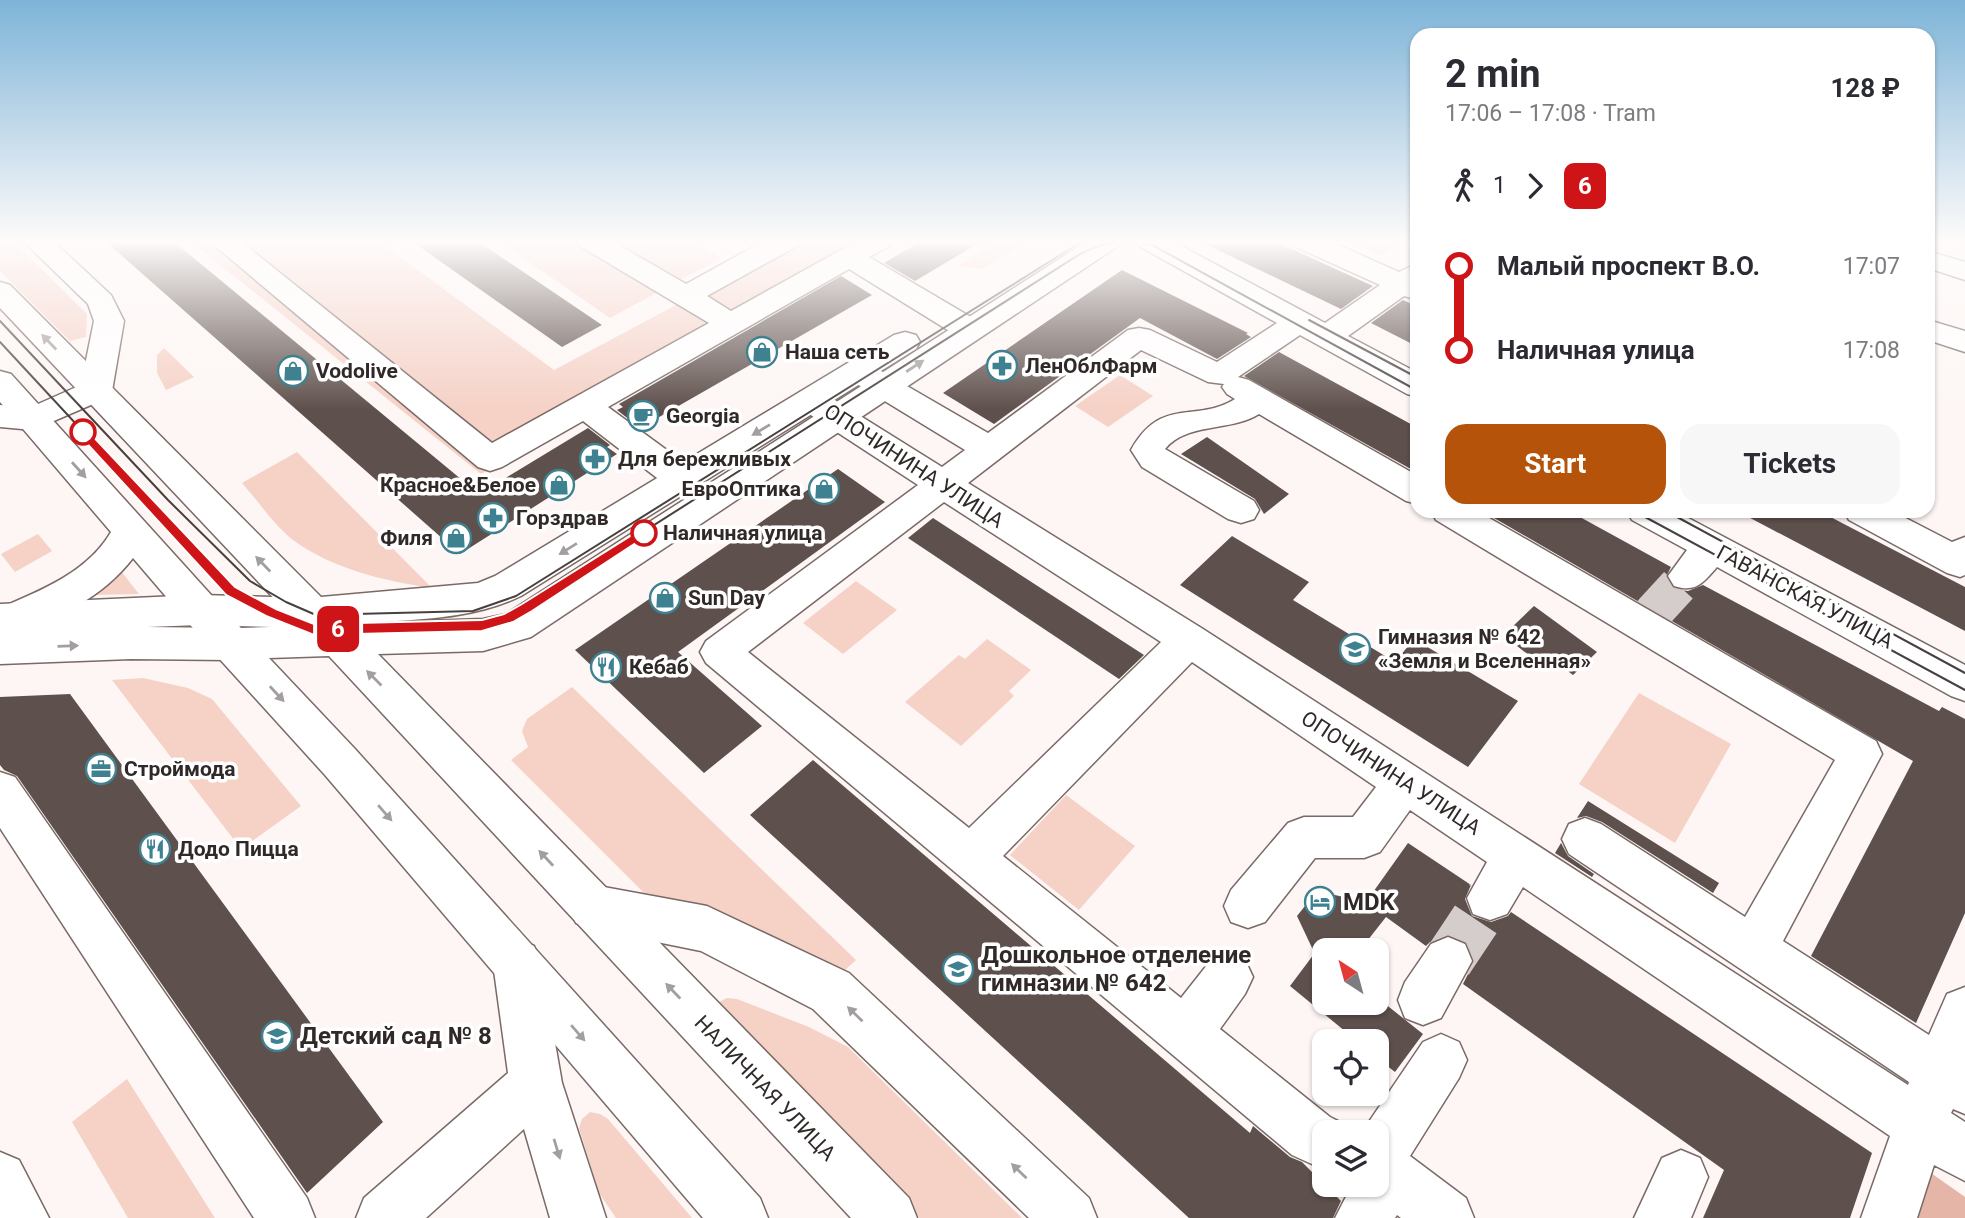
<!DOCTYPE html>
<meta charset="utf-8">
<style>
:root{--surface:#fff;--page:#f7f7f7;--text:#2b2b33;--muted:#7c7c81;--accent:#b45309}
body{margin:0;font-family:Roboto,sans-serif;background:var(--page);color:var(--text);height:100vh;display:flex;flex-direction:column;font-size:26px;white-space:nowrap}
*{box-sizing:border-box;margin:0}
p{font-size:23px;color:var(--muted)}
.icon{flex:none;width:38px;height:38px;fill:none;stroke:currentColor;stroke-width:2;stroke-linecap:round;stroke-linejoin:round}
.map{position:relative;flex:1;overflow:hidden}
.drawer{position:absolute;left:1410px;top:28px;width:525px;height:490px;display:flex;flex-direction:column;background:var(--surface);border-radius:21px;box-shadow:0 2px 5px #0004}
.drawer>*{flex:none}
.badge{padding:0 14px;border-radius:10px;font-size:24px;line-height:46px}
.needle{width:46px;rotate:324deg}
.controls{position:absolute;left:1312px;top:938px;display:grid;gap:14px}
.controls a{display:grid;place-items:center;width:77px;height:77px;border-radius:14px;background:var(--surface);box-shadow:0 2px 5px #0004;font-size:35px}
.map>.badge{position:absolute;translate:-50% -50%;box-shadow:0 0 0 4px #fff}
.legs{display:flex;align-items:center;gap:10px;height:77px;padding:0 35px;font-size:23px}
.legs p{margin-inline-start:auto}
.overview{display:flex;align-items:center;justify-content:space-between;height:119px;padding:0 35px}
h1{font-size:38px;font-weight:700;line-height:52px}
.cta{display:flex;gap:14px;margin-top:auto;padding:14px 35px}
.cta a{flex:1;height:80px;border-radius:21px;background:var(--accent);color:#fff;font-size:28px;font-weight:700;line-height:80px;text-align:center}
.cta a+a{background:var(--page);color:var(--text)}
ul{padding:0 35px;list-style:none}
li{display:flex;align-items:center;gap:24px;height:84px;font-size:26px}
li i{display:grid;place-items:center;width:10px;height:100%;margin:0 9px;background:currentColor}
li i::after{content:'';width:18px;height:18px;margin:-9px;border:5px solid;border-radius:50%;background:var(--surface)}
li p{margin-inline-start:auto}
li:first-child i{background:linear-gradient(#0000 50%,currentColor 0)}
li:last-child i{background:linear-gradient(currentColor 50%,#0000 0)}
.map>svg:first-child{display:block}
.green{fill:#f5d1c6}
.forest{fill:#e5b5a8}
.building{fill:#5e504c}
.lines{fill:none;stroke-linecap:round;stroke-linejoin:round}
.minor-tunnel-far1{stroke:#d4cdcb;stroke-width:39;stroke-dasharray:39 20;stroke-linecap:butt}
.minor-tunnel{stroke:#d4cdcb;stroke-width:50;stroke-dasharray:50 25;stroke-linecap:butt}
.minor-casing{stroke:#796a66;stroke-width:3}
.major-casing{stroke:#796a66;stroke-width:3}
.minor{fill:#fff;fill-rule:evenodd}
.major{fill:#fff;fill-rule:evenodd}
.tram{stroke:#47403f;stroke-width:2}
.oneway{fill:#a29f9e}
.line-1{fill:#ce1417;stroke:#fff;stroke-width:2}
.stop-1-dot{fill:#fff;stroke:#ce1417;stroke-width:3.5}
.labels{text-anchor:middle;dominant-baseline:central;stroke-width:7;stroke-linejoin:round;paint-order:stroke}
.poi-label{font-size:21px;font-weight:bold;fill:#302928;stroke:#fff;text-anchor:start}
.street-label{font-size:21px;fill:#302928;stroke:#fff}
.stop-label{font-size:21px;font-weight:bold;fill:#302928;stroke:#fff;text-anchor:start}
.near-poi-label{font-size:24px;font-weight:bold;fill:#302928;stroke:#fff;text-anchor:start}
</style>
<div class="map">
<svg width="1965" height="1218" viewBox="0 0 1965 1218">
<rect width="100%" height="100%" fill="#fdf6f4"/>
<path class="green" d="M0 240H12L87 314 86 337 70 341 0 271Z
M189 240H377L554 370 789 245 781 240H891L481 474Z
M497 240H690L721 258 610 318Z
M1002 240H1030L983 269 957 266Z
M1348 240H1403L1380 256Z
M164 348 194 377 166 390 157 373V355Z
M1120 375 1153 396 1108 427 1075 406Z
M297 452 432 588C385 581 332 569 293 540 274 525 258 501 242 483Z
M38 534 52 551 15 572 1 554Z
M121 571 139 594 91 595Z
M856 581 897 610 843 654 803 623Z
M987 639 1031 670 1009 691 1014 696 961 746 905 702 959 655 965 659Z
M143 678 188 688 212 699 301 806 241 849 112 680Z
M572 687 856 960 845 970 714 912 653 902 511 760 528 747 522 731 527 719Z
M1639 693 1731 744 1675 843 1579 784Z
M1066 795 1135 846 1079 910 1010 855Z
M727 998 737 999 809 1027 848 1047 1022 1218H920L720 1011 719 1002Z
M127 1079 215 1218H128L72 1122Z
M590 1112 600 1114 608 1119 692 1218H616L599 1193 579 1128 582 1119Z"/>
<path class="forest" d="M1921 1166 1965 1197V1218H1904Z"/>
<path class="building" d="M104 240H172L479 494 588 428 610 445 607 447 617 454 460 554Z
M410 240H476L602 325 562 347Z
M923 240H984L915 281 884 263Z
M1197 240H1272L1373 286 1341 309Z
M1122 270 1248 333 1246 334 1251 337 1217 359 1140 318 994 424 943 393Z
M841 276 872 295 640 428 617 410 623 407 619 404Z
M1403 300 1418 307V347L1371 323Z
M1279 352 1418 428V473L1244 376Z
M1207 437 1289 494 1264 514 1255 499 1181 454Z
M838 469 885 502 678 652 762 726 704 773 575 650Z
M1482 511H1569L1671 567 1666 577 1673 589 1688 591 1703 585 1939 711 1942 707 1965 719V913L1916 1023 1811 956 1913 761Z
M1737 511H1819L1965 587V631Z
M933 518 1144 655 1119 679 908 538Z
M1232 536 1309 582 1293 600 1395 662 1414 639 1518 701 1468 767 1180 585Z
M1534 606 1597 652 1573 675 1556 662 1547 669 1517 646 1526 639 1511 628Z
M70 694 383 1122 307 1193 17 776 4 770 0 765V697Z
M813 760 1250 1133 1253 1126 1290 1157 1302 1162 1341 1201 1333 1218H1189L750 815Z
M1588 801 1719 883 1713 893 1602 822 1586 816 1577 818Z
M1408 843 1471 885 1465 899 1472 916 1491 922 1508 916 1511 912 1872 1153 1850 1218H1703L1724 1170 1463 984 1474 962 1466 942 1447 935 1430 942 1426 946 1386 917 1360 950H1325V1003H1384L1423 1034 1395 1072 1377 1058V1041H1357L1290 986 1317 950H1313L1297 916 1317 891 1366 902Z
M1561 843 1568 856 1594 874 1592 877 1555 853Z"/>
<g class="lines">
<path class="minor-tunnel-far1" d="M1652 614 1687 576"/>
<path class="minor-tunnel" d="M1448 961 1490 898"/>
<g class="minor-casing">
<path id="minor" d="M22 240H52L111 295 124 321 112 391 107 398 33 430 0 427V405L29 408 81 385 94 321 88 304Z
M208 240H239L492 443 709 323 580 246 576 240H610L686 284 766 240H801L797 246 707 296 731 311 859 240H894L890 246 869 257 981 323 985 330 981 337 970 339 959 337 849 269 608 407 694 470 699 479 694 488 682 491 670 488 583 421 502 467 490 471 478 467Z
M1135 240H1170L1325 323 1380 285 1294 246 1290 240H1327L1399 272 1418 263V300L1404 296 1348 336 1418 373V397L1407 394 1300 335 1238 377 1249 380 1418 476V504L1406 501 1259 414C1231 432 1187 422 1165 449L1254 501 1259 510 1254 519 1241 523 1228 519 1142 467 1131 450C1162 395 1195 424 1235 399L1227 394 1222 387 1224 384 1208 382 1141 350 968 483 1203 629 1908 1085 1909 1082 1569 854 1562 839 1569 824 1585 818 1601 824 1745 917 1835 760 1436 520 1431 511H1477L1876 741 1882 754 1783 941 1929 1035 1947 994 1965 987V1114L1953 1109 1951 1113 1965 1122V1181L1934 1165 1917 1218H1861L1890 1136 1523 887 1507 914 1490 920 1473 914 1467 898 1487 862 1410 810 1380 852 1364 858H1315L1265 922 1248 928 1231 922 1224 906 1231 890 1288 823 1304 817H1353L1376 787 1192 662 1003 856 1181 998 1211 960 1228 953 1245 960 1253 977 1245 994 1220 1029 1330 1117 1344 1124 1348 1132H1325V1170L1292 1155 706 663 700 652 706 641 918 485 800 408 795 400 800 392 811 389 822 392 942 467 965 450 847 378 842 371 847 364 858 361 869 364 988 433 1128 330 1139 328 1150 330 1217 362 1277 323 1139 246ZM944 502 1161 642 969 828 748 652Z
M1928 251 1965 262V280L1928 268Z
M1928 320 1965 331V352L1928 340Z
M1627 511H1675L1965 665V701L1951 696 1717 567C1703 583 1696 593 1674 586L1668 576 1687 550 1632 520Z
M1844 511H1892L1952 542 1965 537V575L1960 577 1947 573 1849 520Z
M200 595 311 598 325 602 330 613 325 624 311 628 200 625 147 627 230 628 244 633 250 644 244 655 230 660 131 659 0 664V604Z
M0 772 15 777 307 1198 315 1218H254L0 828Z
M593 885 707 906 849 973 1089 1198 1097 1218H1029L813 1009 701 951 593 929 576 923 569 907 576 891Z
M1448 937 1465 944 1472 961 1441 1018 1423 1025 1405 1018 1398 1000 1405 982 1431 944Z
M517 939 534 946 541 963 562 1083 606 1218H550L524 1129 426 1218H356L364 1198 508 1073 493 963 500 946Z
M1441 1034 1459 1042 1467 1060 1459 1078 1410 1156 1466 1198 1474 1218H1401L1397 1215 1395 1218H1335L1352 1185H1377V1132H1362L1423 1042Z
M1681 1150 1700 1158 1708 1177 1691 1218H1634L1662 1158Z
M0 1152 19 1160 49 1218H0Z"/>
</g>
<g class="major-casing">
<path id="major" d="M1089 240H1122L1118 246 531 637 483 651 378 654 909 1198 917 1218H851L329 656 269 658 355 749 760 1198 768 1218H703L325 775 216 655 133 558C103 597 58 619 12 634L0 630V608C40 591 88 572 111 532L0 402V371L11 374 241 628 300 626 0 308V282L10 285 321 597 478 583 495 576 894 335 905 332 916 335 920 342 916 349 521 596C473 619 422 619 369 623L483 619 506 614Z"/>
</g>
<use href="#minor" class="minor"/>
<use href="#major" class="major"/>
<path class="tram" d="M1309 320 1418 378
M0 321 168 500 250 581 286 602 316 615 473 611 516 596 1084 240
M0 342 231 591 271 613 314 629 454 628 483 626 508 618 1080 254C1105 241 1127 239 1154 246L1418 391
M1634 511 1965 690
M1666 511 1965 673"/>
</g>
<defs><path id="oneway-solid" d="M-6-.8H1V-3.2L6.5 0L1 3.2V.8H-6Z" transform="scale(1.75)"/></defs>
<g class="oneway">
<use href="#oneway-solid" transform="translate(49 342) rotate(-134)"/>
<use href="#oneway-solid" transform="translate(915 366) rotate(-33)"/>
<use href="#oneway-solid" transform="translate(761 430) rotate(149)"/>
<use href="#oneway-solid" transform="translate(79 470) rotate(48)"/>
<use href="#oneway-solid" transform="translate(568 549) rotate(148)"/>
<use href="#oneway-solid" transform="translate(263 564) rotate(-134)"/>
<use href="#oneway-solid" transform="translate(68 646) rotate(-2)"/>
<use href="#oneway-solid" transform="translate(374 678) rotate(-135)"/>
<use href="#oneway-solid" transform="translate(277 694) rotate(47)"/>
<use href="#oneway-solid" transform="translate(385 813) rotate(49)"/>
<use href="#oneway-solid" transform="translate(546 858) rotate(-133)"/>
<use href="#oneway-solid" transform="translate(673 991) rotate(-134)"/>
<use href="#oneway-solid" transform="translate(855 1014) rotate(-136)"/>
<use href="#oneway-solid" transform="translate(578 1033) rotate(49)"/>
<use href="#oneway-solid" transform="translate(557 1149) rotate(73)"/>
<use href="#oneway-solid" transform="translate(1019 1171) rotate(-136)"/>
</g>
<linearGradient id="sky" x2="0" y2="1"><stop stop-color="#7eb4d8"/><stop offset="0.59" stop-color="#fefbfa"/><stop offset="1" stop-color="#fefbfa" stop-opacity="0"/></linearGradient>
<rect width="1965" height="410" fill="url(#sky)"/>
<path class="line-1" d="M83 428 87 430 235 587 276 609 314 624 482 620 504 614 522 604 640 530 644 528 651 533 532 611 513 622 482 631 314 635 266 616 226 595 79 435 77 432Z"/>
<defs>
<g id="shop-ring" transform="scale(1.575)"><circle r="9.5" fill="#fff" stroke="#3e8291" stroke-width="1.5"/><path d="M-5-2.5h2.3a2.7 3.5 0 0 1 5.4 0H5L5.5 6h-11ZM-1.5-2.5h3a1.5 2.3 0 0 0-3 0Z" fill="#3e8291"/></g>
<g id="pharmacy-ring" transform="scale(1.575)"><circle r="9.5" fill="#fff" stroke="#3e8291" stroke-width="1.5"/><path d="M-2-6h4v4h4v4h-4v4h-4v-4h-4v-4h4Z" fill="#3e8291"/></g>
<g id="cafe-ring" transform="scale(1.575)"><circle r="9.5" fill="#fff" stroke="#3e8291" stroke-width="1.5"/><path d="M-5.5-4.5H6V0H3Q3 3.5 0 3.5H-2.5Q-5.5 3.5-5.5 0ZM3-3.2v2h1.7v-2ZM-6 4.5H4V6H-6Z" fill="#3e8291"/></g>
<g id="school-ring" transform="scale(1.575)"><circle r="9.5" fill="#fff" stroke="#3e8291" stroke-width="1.5"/><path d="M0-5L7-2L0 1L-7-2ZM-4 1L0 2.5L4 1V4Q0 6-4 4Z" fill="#3e8291"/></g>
<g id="restaurant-ring" transform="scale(1.575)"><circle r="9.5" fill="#fff" stroke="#3e8291" stroke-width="1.5"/><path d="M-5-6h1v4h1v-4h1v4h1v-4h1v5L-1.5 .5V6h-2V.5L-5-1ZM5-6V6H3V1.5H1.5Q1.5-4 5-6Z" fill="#3e8291"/></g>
<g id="office-ring" transform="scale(1.575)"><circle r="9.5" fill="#fff" stroke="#3e8291" stroke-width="1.5"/><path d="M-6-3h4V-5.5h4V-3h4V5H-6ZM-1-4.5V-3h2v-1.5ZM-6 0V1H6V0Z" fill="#3e8291"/></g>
<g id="hotel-ring" transform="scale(1.575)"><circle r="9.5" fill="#fff" stroke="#3e8291" stroke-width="1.5"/><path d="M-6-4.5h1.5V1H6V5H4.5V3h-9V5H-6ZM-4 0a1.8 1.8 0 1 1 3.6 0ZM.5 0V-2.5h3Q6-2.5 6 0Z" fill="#3e8291"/></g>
</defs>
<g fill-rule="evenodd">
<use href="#shop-ring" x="762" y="352"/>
<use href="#pharmacy-ring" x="1002" y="366"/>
<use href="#shop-ring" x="293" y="371"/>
<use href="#cafe-ring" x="643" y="416"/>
<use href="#pharmacy-ring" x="595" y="459"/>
<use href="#shop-ring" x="559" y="485"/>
<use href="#shop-ring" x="824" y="489"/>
<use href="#pharmacy-ring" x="493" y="518"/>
<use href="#shop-ring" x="456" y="538"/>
<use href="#shop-ring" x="665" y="598"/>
<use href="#school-ring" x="1355" y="649"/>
<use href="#restaurant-ring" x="606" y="667"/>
<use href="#office-ring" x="101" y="769"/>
<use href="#restaurant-ring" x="155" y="849"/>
<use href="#hotel-ring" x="1320" y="902"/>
<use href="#school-ring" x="958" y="969"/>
<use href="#school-ring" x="277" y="1036"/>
</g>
<g class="stop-1-dot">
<circle cx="83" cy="432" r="12"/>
<circle cx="644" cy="533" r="12"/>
</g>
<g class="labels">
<g class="poi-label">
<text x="785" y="352">Наша сеть</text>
<text x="1025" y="366">ЛенОблФарм</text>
<text x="316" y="371">Vodolive</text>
<text x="666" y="416">Georgia</text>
<text x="618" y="459">Для бережливых</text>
<text x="536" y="485" text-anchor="end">Красное&amp;Белое</text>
<text x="801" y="489" text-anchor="end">ЕвроОптика</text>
<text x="516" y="518">Горздрав</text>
<text x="433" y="538" text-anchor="end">Филя</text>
<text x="688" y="598">Sun Day</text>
<text x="1378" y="637">Гимназия № 642<tspan x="1378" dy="24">«Земля и Вселенная»</tspan></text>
<text x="629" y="667">Кебаб</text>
<text x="124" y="769">Строймода</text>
<text x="178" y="849">Додо Пицца</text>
</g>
<g class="street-label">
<text transform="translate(914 466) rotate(33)">ОПОЧИНИНА УЛИЦА</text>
<text transform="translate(1805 597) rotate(28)">ГАВАНСКАЯ УЛИЦА</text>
<text transform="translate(1391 773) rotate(33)">ОПОЧИНИНА УЛИЦА</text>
<text transform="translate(765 1088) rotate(46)">НАЛИЧНАЯ УЛИЦА</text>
</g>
<g class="stop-label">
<text x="663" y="533">Наличная улица</text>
</g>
<g class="near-poi-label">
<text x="1343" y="902">MDK</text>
<text x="981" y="955">Дошкольное отделение<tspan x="981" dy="28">гимназии № 642</tspan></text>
<text x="300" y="1036">Детский сад № 8</text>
</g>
</g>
</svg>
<div class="controls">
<a><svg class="needle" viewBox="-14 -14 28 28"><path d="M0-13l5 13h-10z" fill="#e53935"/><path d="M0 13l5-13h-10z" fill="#7c7c81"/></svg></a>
<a><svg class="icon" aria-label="locate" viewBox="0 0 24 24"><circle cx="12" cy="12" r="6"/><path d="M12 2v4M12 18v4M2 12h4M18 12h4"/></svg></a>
<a><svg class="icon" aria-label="layers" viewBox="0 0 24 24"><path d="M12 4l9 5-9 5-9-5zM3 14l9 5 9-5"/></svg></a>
</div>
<b class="badge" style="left:338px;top:629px;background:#ce1417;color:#fff">6</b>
<section class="drawer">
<div class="overview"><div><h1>2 min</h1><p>17:06 – 17:08 · Tram</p></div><b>128 ₽</b></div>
<div class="legs"><svg class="icon" aria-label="walk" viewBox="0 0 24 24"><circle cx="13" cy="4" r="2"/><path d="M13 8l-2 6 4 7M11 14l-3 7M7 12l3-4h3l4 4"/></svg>1<svg class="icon" aria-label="forward" viewBox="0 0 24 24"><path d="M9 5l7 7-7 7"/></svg><b class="badge" style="background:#ce1417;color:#fff">6</b></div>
<ul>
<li><i style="color:#ce1417"></i><b>Малый проспект В.О.</b><p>17:07</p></li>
<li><i style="color:#ce1417"></i><b>Наличная улица</b><p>17:08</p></li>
</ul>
<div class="cta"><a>Start</a><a>Tickets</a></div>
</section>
</div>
